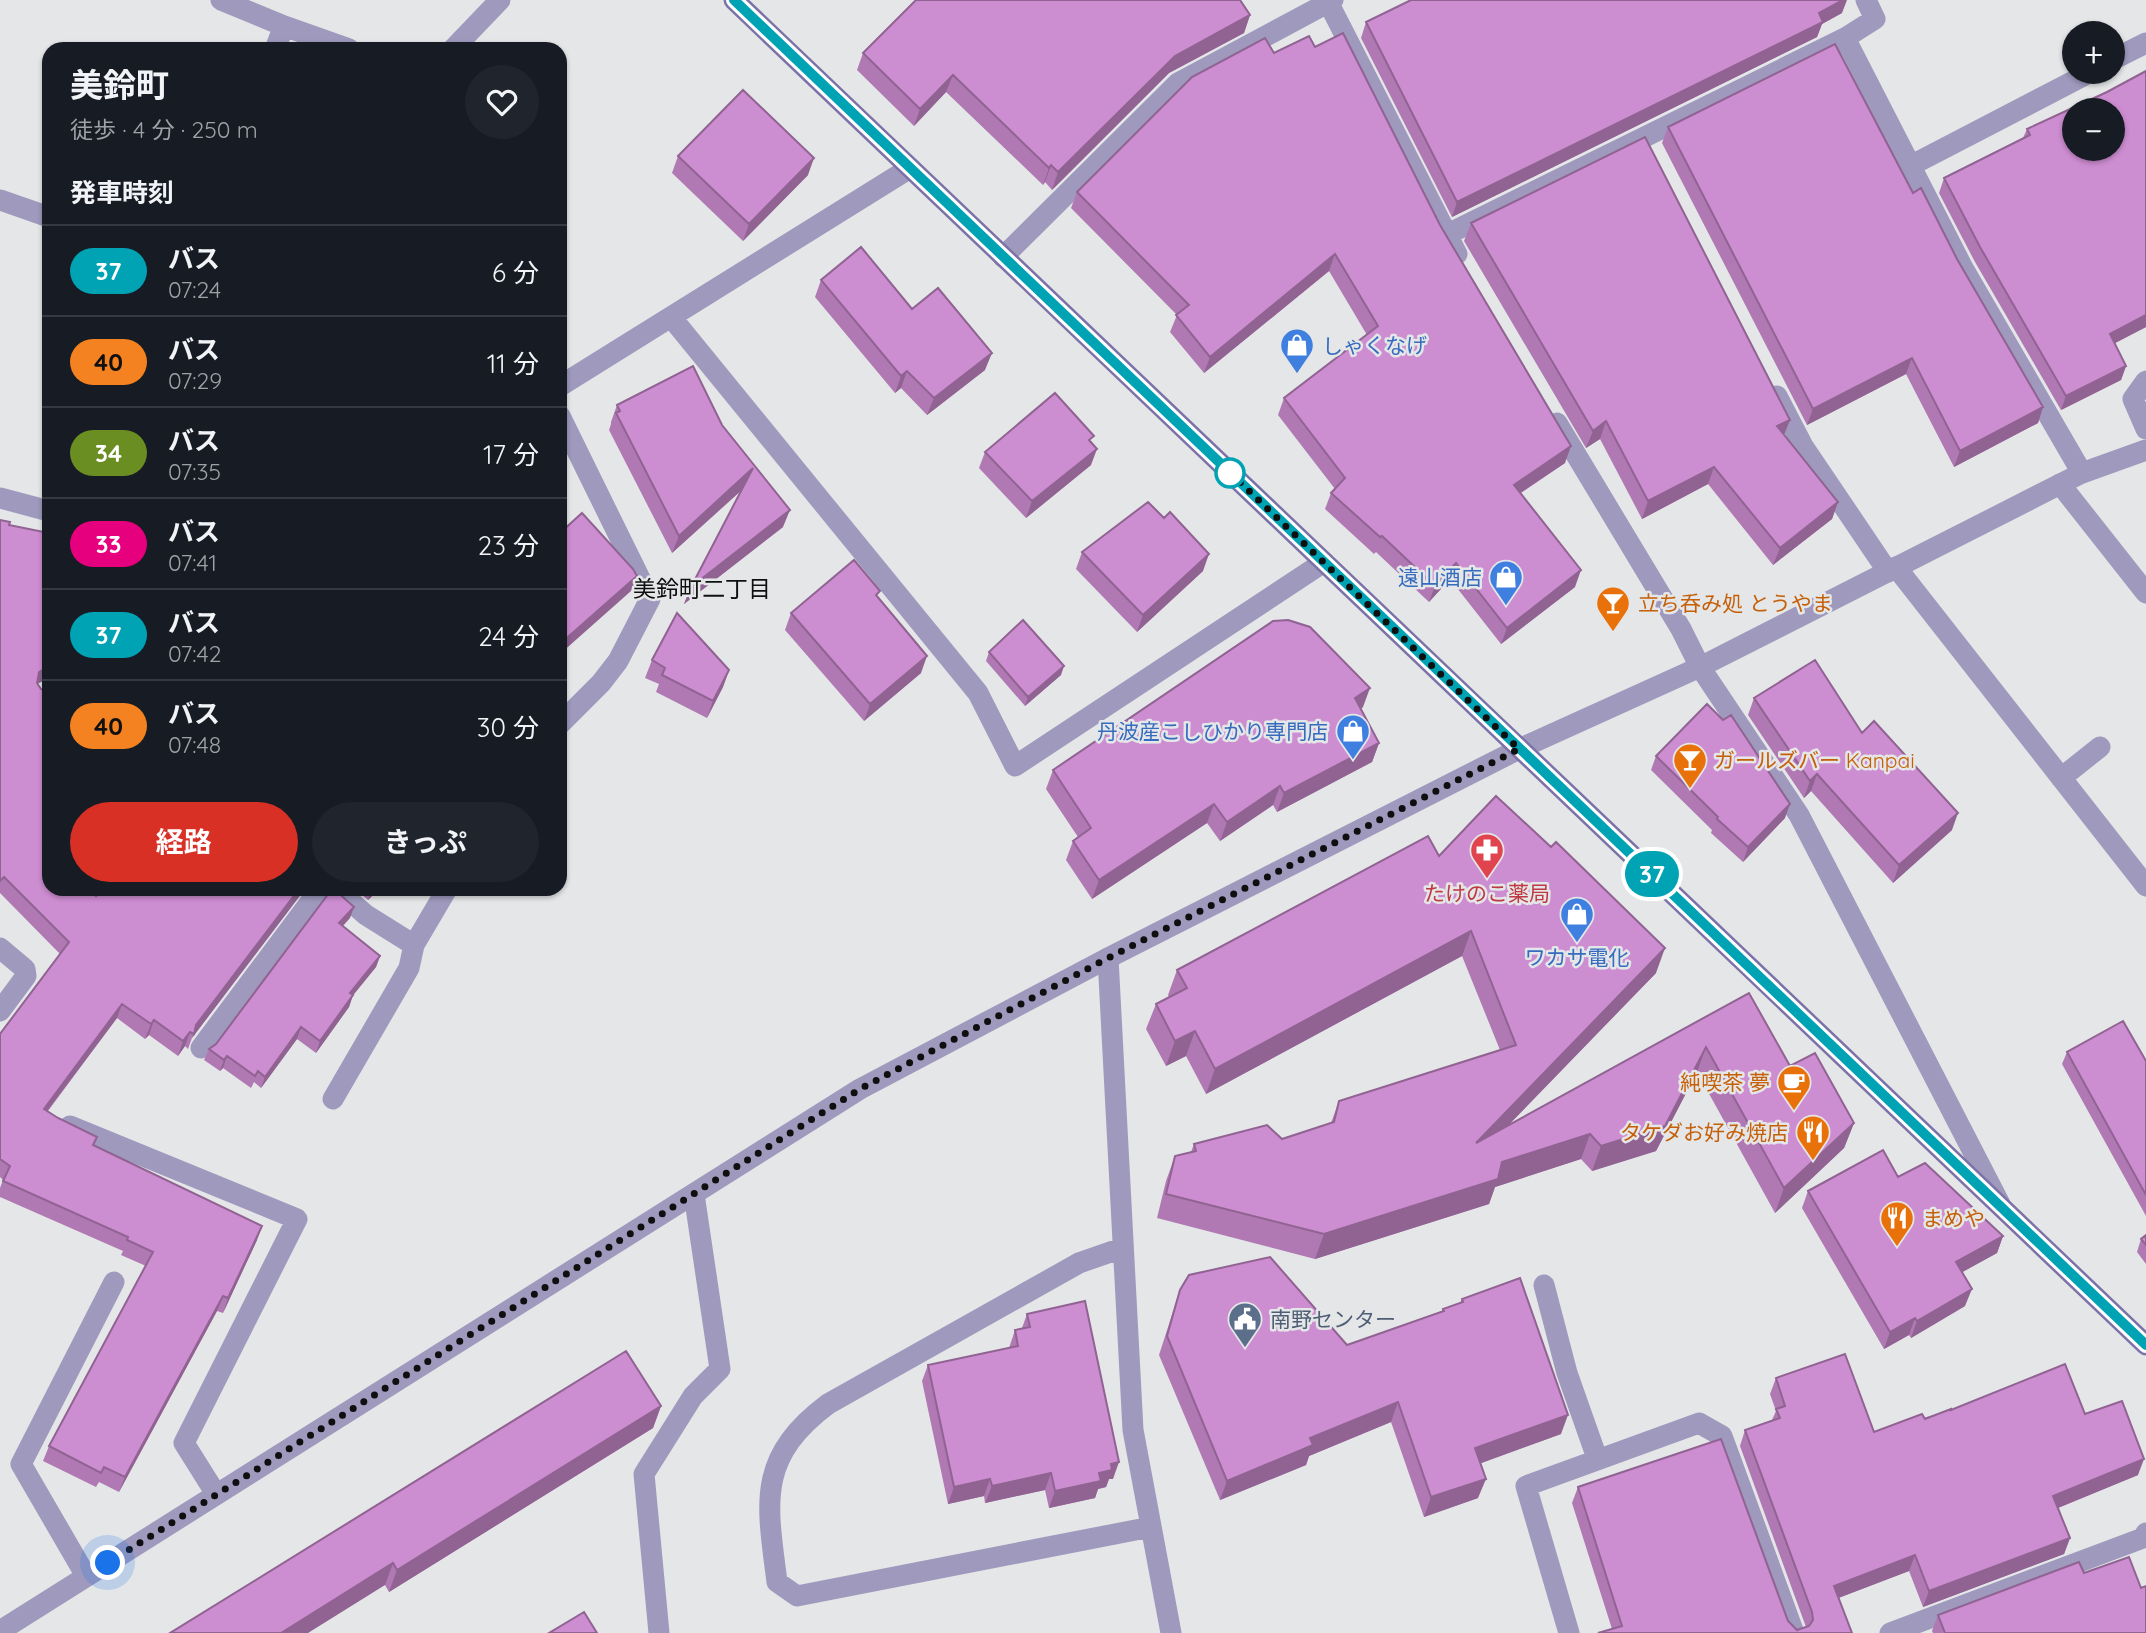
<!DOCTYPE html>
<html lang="ja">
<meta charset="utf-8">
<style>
:root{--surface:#171b24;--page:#20242c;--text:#f1f3f6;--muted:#9ea1a6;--line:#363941;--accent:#d93025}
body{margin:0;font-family:Quicksand,"Noto Sans JP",sans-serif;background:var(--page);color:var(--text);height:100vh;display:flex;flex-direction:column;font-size:26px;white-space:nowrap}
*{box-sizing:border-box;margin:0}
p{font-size:23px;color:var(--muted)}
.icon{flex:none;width:38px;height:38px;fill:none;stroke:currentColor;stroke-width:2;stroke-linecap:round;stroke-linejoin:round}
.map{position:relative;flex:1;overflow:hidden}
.details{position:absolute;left:42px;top:42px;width:525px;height:854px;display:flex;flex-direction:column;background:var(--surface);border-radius:21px;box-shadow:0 2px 5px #0004}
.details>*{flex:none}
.badge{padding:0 14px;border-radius:23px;font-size:24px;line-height:46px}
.buttons{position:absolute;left:2062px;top:21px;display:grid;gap:14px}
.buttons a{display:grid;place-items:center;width:63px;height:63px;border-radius:50%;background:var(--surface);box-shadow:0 2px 5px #0004;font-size:35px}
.you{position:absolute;width:35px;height:35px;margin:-18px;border:5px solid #fff;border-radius:50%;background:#1a73e8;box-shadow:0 0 0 10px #1a73e833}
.map>.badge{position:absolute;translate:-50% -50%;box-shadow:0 0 0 4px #fff}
h2{padding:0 28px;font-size:26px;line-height:63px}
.round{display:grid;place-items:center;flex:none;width:74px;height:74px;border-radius:37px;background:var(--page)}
.overview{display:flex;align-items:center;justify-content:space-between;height:119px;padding:0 28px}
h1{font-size:33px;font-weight:700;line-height:52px}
.button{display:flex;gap:14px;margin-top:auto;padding:14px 28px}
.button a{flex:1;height:80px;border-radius:42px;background:var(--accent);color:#fff;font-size:28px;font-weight:700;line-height:80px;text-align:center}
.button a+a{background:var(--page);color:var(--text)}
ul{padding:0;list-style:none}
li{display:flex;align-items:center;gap:21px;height:91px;padding:0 28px;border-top:2px solid var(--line)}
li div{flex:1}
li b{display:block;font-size:26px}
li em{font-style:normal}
li .badge{min-width:77px;font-weight:700;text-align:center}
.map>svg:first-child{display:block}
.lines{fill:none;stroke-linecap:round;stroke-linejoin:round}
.service{stroke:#9e99bd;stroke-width:21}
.minor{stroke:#9e99bd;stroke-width:21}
.tertiary{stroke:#9e99bd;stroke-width:21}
.secondary{stroke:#7c72a7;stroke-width:21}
.wall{fill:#b079b4}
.shaded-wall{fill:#906392}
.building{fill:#cd8dd1;stroke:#906392;stroke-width:2;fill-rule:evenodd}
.line-casing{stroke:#fff;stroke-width:16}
.line{stroke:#00a3b4;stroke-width:10}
.walk{stroke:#0e0f0f;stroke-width:7;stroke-dasharray:0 12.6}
.stop-dot{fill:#fff;stroke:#00a3b4;stroke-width:3.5}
.labels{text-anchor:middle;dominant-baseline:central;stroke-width:5;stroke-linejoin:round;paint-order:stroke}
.shop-label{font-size:21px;fill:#366cbe;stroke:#e5e6e8;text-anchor:end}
.food-label{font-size:21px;fill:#c56008;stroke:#e5e6e8;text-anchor:start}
.health-label{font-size:21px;fill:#be3a42;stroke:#e5e6e8}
.service-label{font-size:21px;fill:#4e5e75;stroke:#e5e6e8;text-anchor:start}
.neighbourhood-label{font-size:23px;fill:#0e0f0f;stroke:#e5e6e8}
</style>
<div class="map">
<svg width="2146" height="1633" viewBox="0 0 2146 1633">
<rect width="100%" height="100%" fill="#e5e6e8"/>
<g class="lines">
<path class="service" d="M201 1048 320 889"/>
<path class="minor" d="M221 0 284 26 349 49
M1327 0 1457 254
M1845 38 1963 268 2082 473
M275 49 284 26
M453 49 500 0
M2112 60 2146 43
M1910 166 2091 72
M0 200 49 217
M1446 235 1845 38 1875 19 1866 0
M1003 257 1178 83 1333 0
M671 317 978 693 1015 766 1324 562
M2146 381 2133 399 2146 429
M560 386 910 168
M1777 396 1803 446 1888 572
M560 416 650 599 618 661 601 683 560 724
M1557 423 1681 629 1700 667 1799 815 2000 1204
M2060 484 2146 593
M0 498 49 511
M1896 567 2146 886
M2061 778 2100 747
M336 889 366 915 414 945
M0 948 25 969 26 976 0 1011
M1108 958 1133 1430 1171 1633
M333 1099 409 968 414 945 447 889
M70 1126 297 1219 184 1443 216 1494
M1122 1248 1079 1263 828 1404C756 1458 767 1503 777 1582L797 1596 1151 1527
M1544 1285 1567 1373 1597 1458
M86 1576 21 1464 114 1282
M659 1633 644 1474 693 1396 720 1369 694 1194
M1569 1633 1526 1486 1699 1423 1722 1436 1794 1633
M1890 1633 2143 1538 2146 1533"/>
<path class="tertiary" d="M0 1631 860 1089 1108 958 1519 749 1700 667 2082 473 2146 450"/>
<path class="secondary" d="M734 0 2146 1345"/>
</g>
<path class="wall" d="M1842 13 1822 24 1817 37 1452 217 1361 38 1366 22Z
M1250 15 1244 33 1169 73 1052 190 1045 182 1043 185 946 92 914 126 857 70 863 53Z
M1315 47 1440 225 1565 463 1521 493 1575 587 1501 644 1450 579 1429 602 1376 552 1374 554 1325 509 1331 493 1335 489 1278 415 1284 398 1367 335 1329 271 1204 373 1170 332 1177 315 1071 208 1077 192 1274 53Z
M2146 71V327L2114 343 2126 366 2121 380 2061 410 1975 262 1939 193 1944 178 2023 138 2027 129 2107 92Z
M1668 127 1913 193 1957 259 2043 407 2038 423 1954 467 1906 374 1807 425 1662 143Z
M678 156 808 175 743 241 672 173Z
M1471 223 1790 420 1784 435 1838 502 1832 519 1773 565 1708 484 1642 519 1600 439 1586 448 1464 241Z
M821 280 912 309 985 370 927 415 901 388 895 393 815 297Z
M617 405 722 425 783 527 684 604 691 587 742 490 672 553 609 430 611 424V422Z
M1091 443V465L1026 518 979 468 985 452Z
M1164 518 1203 571 1137 632 1076 569 1082 552Z
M0 520 9 525 45 680 37 684 41 689 49 692V840L46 846 96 896 103 889H305L192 1038 188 1049 185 1046 178 1056 149 1035 145 1039 117 1018 48 1111 58 1118 97 1137 94 1146 257 1240 223 1313 217 1311 119 1492 99 1482 96 1487 43 1461 49 1446 146 1266 121 1255 123 1251 0 1197V1188L3 1180 0 1177V1034L60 954 0 893Z
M878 597 921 673 864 721 785 630 791 613Z
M989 652 1061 675 1025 706 986 661Z
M652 660 729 670 723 687 707 718 656 692 659 684 645 678Z
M1754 698 1862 733 1952 830 1893 883 1811 791 1804 798 1748 715Z
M1363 707 1361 709 1379 743 1372 762 1277 812 1273 805 1220 841 1207 823 1092 899 1066 860 1073 841 1078 837 1046 789 1053 770Z
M1656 756 1785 818 1743 862 1711 833 1712 830 1651 770Z
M1439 856 1656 973 1508 1125 1749 993 1790 1066 1854 1123 1844 1148 1775 1213 1697 1072 1656 1151 1592 1171 1581 1159 1495 1187 1489 1204 1315 1259 1157 1218 1166 1181 1175 1156 1191 1152 1194 1144 1282 1139 1331 1123 1339 1101 1500 1050 1462 956 1206 1094 1186 1056 1166 1066 1146 1029 1156 1004 1169 997 1168 995 1177 970Z
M355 889H379L368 900Z
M350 918 343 926 380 956 376 967 353 995 349 1007 316 1053 297 1039 261 1088 254 1082 251 1088 223 1068 220 1071 204 1060 209 1049 216 1044Z
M2067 1052 2146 1061V1216L2062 1064Z
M1898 1177 2003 1236 1997 1253 1962 1272 1965 1306 1911 1338 1909 1335 1884 1349 1802 1208 1808 1191Z
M2146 1235V1264L2137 1252 2141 1239Z
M1180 1290 1347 1345 1442 1311 1443 1309 1460 1303 1462 1299 1561 1434 1480 1463 1478 1498 1424 1517 1391 1422 1309 1456 1306 1465 1220 1500 1159 1355Z
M1027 1314 1113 1479H1109L1106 1487 1098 1489 1095 1498 1049 1508 1045 1490 985 1503 984 1496 948 1504 922 1381 928 1365 1009 1348 1015 1330 1022 1328Z
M1776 1378 1874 1432 1951 1410 2085 1414 2138 1475 2058 1508 2070 1538 2064 1554 1923 1607 1909 1571 1838 1598 1852 1633 1612 1629 1572 1503 1578 1487 1788 1621 1797 1630 1806 1627 1740 1446 1745 1430 1772 1420 1776 1411 1770 1394Z
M661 1406 653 1428 389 1592 385 1585 170 1633Z
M2084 1573 2141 1588 2146 1633H1933L1932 1631 1938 1615Z"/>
<path class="shaded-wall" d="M1843 0H1847L1842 13 1822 24 1817 37 1452 217 1457 202Z
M1250 15 1244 33 1169 73 1052 190 1058 172 1175 56Z
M953 75 946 92 914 126 920 109Z
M814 158 808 175 743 241 749 224Z
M1051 165 1045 182 1043 185 1049 168Z
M1335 254 1329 271 1204 373 1210 357Z
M2146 315V327L2104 349 2110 334Z
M992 353 985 370 927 415 934 398Z
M1912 358 1906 374 1807 425 1813 409Z
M2126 366 2121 380 2061 410 2066 396Z
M907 371 901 388 895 393 901 376Z
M2043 407 2038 423 1954 467 1960 451Z
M1790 420 1783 437 1777 426Z
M1606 421 1600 439 1586 448 1593 431Z
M1571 446 1565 463 1508 501 1514 485Z
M1097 449 1091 465 1026 518 1032 501Z
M1714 467 1708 484 1642 519 1648 501Z
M753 468 747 485 672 553 679 536Z
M1838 502 1832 519 1773 565 1780 548Z
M790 510 783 527 684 604 691 587Z
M1209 554 1203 571 1137 632 1143 615Z
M1456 563 1450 579 1429 602 1435 586Z
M1581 570 1575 587 1501 644 1507 628Z
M637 576 631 591 560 654V644Z
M927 656 921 673 864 721 870 704Z
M49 666V680H45L33 686 39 672Z
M1064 666 1061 675 1025 706 1028 697Z
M729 670 723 687 707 718 713 701Z
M1370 688 1363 707 1348 718 1355 698Z
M1379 743 1372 762 1277 812 1284 793Z
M1817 774 1811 791 1804 798 1810 781Z
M1280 786 1273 805 1220 841 1227 822Z
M1214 804 1207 823 1092 899 1099 880Z
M1790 804 1785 818 1743 862 1748 847Z
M1958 813 1952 830 1893 883 1899 865Z
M49 834V840L38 858 43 843Z
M299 889H305L192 1038 196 1025Z
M372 889H379L368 900Z
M354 907 350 918 335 934 339 923Z
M1471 931 1462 956 1206 1094 1215 1069Z
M1665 948 1656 973 1467 1168 1476 1143Z
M380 956 376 967 346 1004 350 993Z
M353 995 349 1007 316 1053 320 1041Z
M122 1004 117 1018 38 1123 44 1109Z
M154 1020 149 1035 145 1039 151 1024Z
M301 1027 297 1039 261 1088 265 1077Z
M1195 1031 1186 1056 1166 1066 1175 1041Z
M190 1032 185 1046 178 1056 183 1041Z
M1706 1047 1697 1072 1656 1151 1592 1171 1601 1146Z
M227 1056 223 1068 220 1071 224 1060Z
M1854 1123 1844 1148 1775 1213 1784 1188Z
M1590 1134 1581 1159 1495 1187 1489 1204 1315 1259 1324 1234 1502 1162Z
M262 1226 257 1240 223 1313 228 1298Z
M2003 1236 1997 1253 1950 1279 1956 1262Z
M1972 1289 1965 1306 1911 1338 1917 1321Z
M223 1296 217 1311 119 1492 125 1477Z
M1915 1318 1909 1335 1884 1349 1890 1332Z
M1398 1402 1391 1422 1309 1456 1306 1465 1220 1500 1227 1481 1310 1438Z
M661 1406 653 1428 389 1592 397 1570Z
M1568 1415 1561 1434 1468 1468 1475 1448Z
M2144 1459 2138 1475 2048 1512 2053 1496Z
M1119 1462 1113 1479H1109L1106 1487 1098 1489 1095 1498 1049 1508 1055 1491 1099 1473 1111 1464Z
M1051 1473 1045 1490 985 1503 992 1486Z
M990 1479 984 1496 948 1504 954 1487Z
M1486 1479 1478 1498 1424 1517 1431 1497Z
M2070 1538 2064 1554 1923 1607 1929 1591Z
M1915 1555 1909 1571 1828 1602 1834 1586Z
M393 1563 385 1585 308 1633H281Z"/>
<path class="building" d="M916 0H1240L1250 15 1175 56 1058 172 1051 165 1049 168 953 75 920 109 863 53Z
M1411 0H1843L1819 13 1823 22 1457 202 1366 22Z
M1343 33 1440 225 1571 446 1514 485 1581 570 1507 628 1456 563 1435 586 1382 536 1380 537 1331 493 1345 478 1284 398 1378 326 1335 254 1210 357 1176 315 1189 305 1077 192 1192 77 1265 38 1274 53 1309 36 1315 47Z
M1835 44 1913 193 1921 188 1957 259 2043 407 1960 451 1912 358 1813 409 1668 127Z
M2146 71V315L2110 334 2126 366 2066 396 1980 247 1944 178 2030 135 2027 129 2107 92ZM2074 110H2112V149H2074Z
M743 90 814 158 749 224 678 156Z
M1645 137 1790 420 1777 426 1838 502 1780 548 1714 467 1648 501 1606 421 1593 431 1471 223Z
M861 247 912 309 938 288 992 353 934 398 907 371 901 376 821 280Z
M693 366 722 425 790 510 691 587 753 468 679 536 616 413 620 411 617 405Z
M1055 393 1094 436 1089 440 1097 449 1032 501 985 452Z
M1148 502 1164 518 1170 512 1209 554 1143 615 1082 552Z
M582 513 633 569 637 576 560 644V533Z
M0 520 10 522 9 525 49 533V666L39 672 37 683 41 689 49 692V834L43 843 49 849V889H90L96 896 103 889H299L196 1025 194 1034 190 1032 183 1041 154 1020 151 1024 122 1004 44 1109 58 1118 97 1137 93 1145 262 1226 228 1298 223 1296 125 1477 104 1467 101 1473 49 1446 153 1252 127 1240 128 1237 3 1181 10 1166 0 1159V1034L69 942 4 877 0 881Z
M854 560 880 591 876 595 927 656 870 704 791 613Z
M677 613 729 670 713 701 662 675 665 668 652 660Z
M1023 620 1064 666 1028 697 989 652Z
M1288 620 1310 627 1370 688 1355 698 1379 743 1284 793 1280 786 1227 822 1214 804 1099 880 1073 841 1091 828 1053 770 1273 621Z
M1815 660 1862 733 1874 721 1958 813 1899 865 1817 774 1810 781 1754 698Z
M1707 704 1723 720 1731 715 1790 804 1748 847 1717 819 1718 817 1656 756Z
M1496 796 1551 847 1556 842 1665 948 1476 1143 1749 993 1790 1066 1815 1053 1854 1123 1784 1188 1706 1047 1665 1126 1601 1146 1590 1134 1502 1162 1498 1179 1324 1234 1166 1194 1175 1156 1196 1151 1194 1144 1267 1125 1282 1139 1334 1122 1339 1101 1516 1045 1471 931 1215 1069 1195 1031 1175 1041 1156 1004 1187 988 1177 970 1428 836 1439 856Z
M332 889H334L354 907 339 923 380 956 350 993 353 995 320 1041 301 1027 265 1077 258 1071 255 1076 227 1056 224 1060 209 1049 216 1044Z
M2123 1021 2146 1061V1195L2067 1052Z
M1883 1150 1898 1177 1925 1163 2003 1236 1956 1262 1972 1289 1917 1321 1915 1318 1890 1332 1808 1191Z
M2146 1235V1245L2141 1239Z
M1270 1257 1347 1345 1444 1311 1443 1309 1463 1302 1462 1299 1520 1278 1568 1415 1475 1448 1486 1479 1431 1497 1398 1402 1310 1438 1313 1445 1227 1481 1167 1336 1180 1290 1189 1275Z
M1085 1301 1119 1462 1111 1464 1112 1470 1099 1473 1101 1481 1055 1491 1051 1473 992 1486 990 1479 954 1487 928 1365 1018 1346 1015 1330 1030 1327 1027 1314Z
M626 1351 661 1406 397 1570 393 1563 281 1633H170Z
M1845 1354 1874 1432 1922 1414 1925 1419 1951 1409V1410L2065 1364 2085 1414 2122 1401 2144 1459 2053 1496 2070 1538 1929 1591 1915 1555 1834 1586 1852 1633H1598L1622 1626 1578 1487 1721 1439 1788 1621 1797 1630 1809 1626 1813 1620 1812 1612 1745 1430 1780 1418 1776 1409 1785 1406 1776 1378Z
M2129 1557 2141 1588 2146 1586V1633H1945L1938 1615 2079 1562 2084 1573Z
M584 1612 597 1633H549Z"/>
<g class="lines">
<g class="line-casing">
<path id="line" d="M734 0 2146 1345"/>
</g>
<use href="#line" class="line"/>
<path class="walk" d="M108 1563 860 1089 1108 958 1519 749 1224 467 1230 473"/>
</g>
<defs>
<g id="shop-pin" transform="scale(1.75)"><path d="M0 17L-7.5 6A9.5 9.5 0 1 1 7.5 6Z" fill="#3f7fe0" stroke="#e5e6e8"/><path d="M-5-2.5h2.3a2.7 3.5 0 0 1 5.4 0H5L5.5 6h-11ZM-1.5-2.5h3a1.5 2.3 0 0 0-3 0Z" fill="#fff"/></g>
<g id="bar-pin" transform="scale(1.75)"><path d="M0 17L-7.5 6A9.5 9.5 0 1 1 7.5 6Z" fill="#e8710a" stroke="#e5e6e8"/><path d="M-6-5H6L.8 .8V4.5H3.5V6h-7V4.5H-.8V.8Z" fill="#fff"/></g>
<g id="pharmacy-pin" transform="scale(1.75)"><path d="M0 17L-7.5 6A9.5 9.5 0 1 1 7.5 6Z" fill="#e0444e" stroke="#e5e6e8"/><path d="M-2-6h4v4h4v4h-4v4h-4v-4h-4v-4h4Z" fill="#fff"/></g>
<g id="cafe-pin" transform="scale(1.75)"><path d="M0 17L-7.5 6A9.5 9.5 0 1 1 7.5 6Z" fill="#e8710a" stroke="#e5e6e8"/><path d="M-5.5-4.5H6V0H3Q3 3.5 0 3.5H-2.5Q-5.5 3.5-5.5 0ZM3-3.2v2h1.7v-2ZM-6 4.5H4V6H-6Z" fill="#fff"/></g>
<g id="restaurant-pin" transform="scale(1.75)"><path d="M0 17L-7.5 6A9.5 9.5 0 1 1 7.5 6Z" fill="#e8710a" stroke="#e5e6e8"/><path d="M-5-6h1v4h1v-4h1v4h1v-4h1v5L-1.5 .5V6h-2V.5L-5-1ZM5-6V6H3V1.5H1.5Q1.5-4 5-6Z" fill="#fff"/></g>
<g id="civic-pin" transform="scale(1.75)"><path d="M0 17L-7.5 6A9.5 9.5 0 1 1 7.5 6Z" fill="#5c6f8a" stroke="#e5e6e8"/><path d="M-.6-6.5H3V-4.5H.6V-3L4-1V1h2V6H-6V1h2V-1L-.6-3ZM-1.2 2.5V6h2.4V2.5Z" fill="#fff"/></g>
</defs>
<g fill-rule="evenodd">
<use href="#shop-pin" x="1297" y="345"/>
<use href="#shop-pin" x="1506" y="577"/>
<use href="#bar-pin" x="1613" y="603"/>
<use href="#shop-pin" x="1353" y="731"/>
<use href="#bar-pin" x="1690" y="760"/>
<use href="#pharmacy-pin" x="1487" y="850"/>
<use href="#shop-pin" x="1577" y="914"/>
<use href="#cafe-pin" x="1794" y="1082"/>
<use href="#restaurant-pin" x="1813" y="1132"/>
<use href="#restaurant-pin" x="1897" y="1218"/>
<use href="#civic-pin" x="1245" y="1319"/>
</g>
<circle class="stop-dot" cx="1230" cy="473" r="14"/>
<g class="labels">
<g class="shop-label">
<text x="1322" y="345" text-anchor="start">しゃくなげ</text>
<text x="1482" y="577">遠山酒店</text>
<text x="1328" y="731">丹波産こしひかり専門店</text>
<text x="1577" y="957" text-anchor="middle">ワカサ電化</text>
</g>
<g class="food-label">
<text x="1638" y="603">立ち呑み処 とうやま</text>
<text x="1714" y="760">ガールズバー Kanpai</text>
<text x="1770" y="1082" text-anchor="end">純喫茶 夢</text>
<text x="1788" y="1132" text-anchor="end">タケダお好み焼店</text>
<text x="1922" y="1218">まめや</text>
</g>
<g class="health-label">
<text x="1487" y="893">たけのこ薬局</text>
</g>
<g class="service-label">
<text x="1270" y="1319">南野センター</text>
</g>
<g class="neighbourhood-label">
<text x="702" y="588">美鈴町二丁目</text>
</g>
</g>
</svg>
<div class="buttons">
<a>+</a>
<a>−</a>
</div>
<div class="you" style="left:108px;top:1563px"></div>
<b class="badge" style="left:1652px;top:874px;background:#00a3b4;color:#fff">37</b>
<section class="details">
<div class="overview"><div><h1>美鈴町</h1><p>徒歩 · 4 分 · 250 m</p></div><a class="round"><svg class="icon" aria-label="heart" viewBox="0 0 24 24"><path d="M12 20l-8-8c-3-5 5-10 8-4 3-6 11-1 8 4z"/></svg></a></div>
<h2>発車時刻</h2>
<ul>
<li><span class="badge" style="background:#00a3b4;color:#fff">37</span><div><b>バス</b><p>07:24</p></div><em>6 分</em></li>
<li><span class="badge" style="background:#f58220;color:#111">40</span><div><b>バス</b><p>07:29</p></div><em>11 分</em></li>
<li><span class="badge" style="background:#6b8e23;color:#fff">34</span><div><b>バス</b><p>07:35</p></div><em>17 分</em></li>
<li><span class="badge" style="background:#e6007e;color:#fff">33</span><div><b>バス</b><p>07:41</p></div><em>23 分</em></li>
<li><span class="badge" style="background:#00a3b4;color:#fff">37</span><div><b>バス</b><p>07:42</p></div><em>24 分</em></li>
<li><span class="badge" style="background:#f58220;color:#111">40</span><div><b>バス</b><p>07:48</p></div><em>30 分</em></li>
</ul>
<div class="button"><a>経路</a><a>きっぷ</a></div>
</section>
</div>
